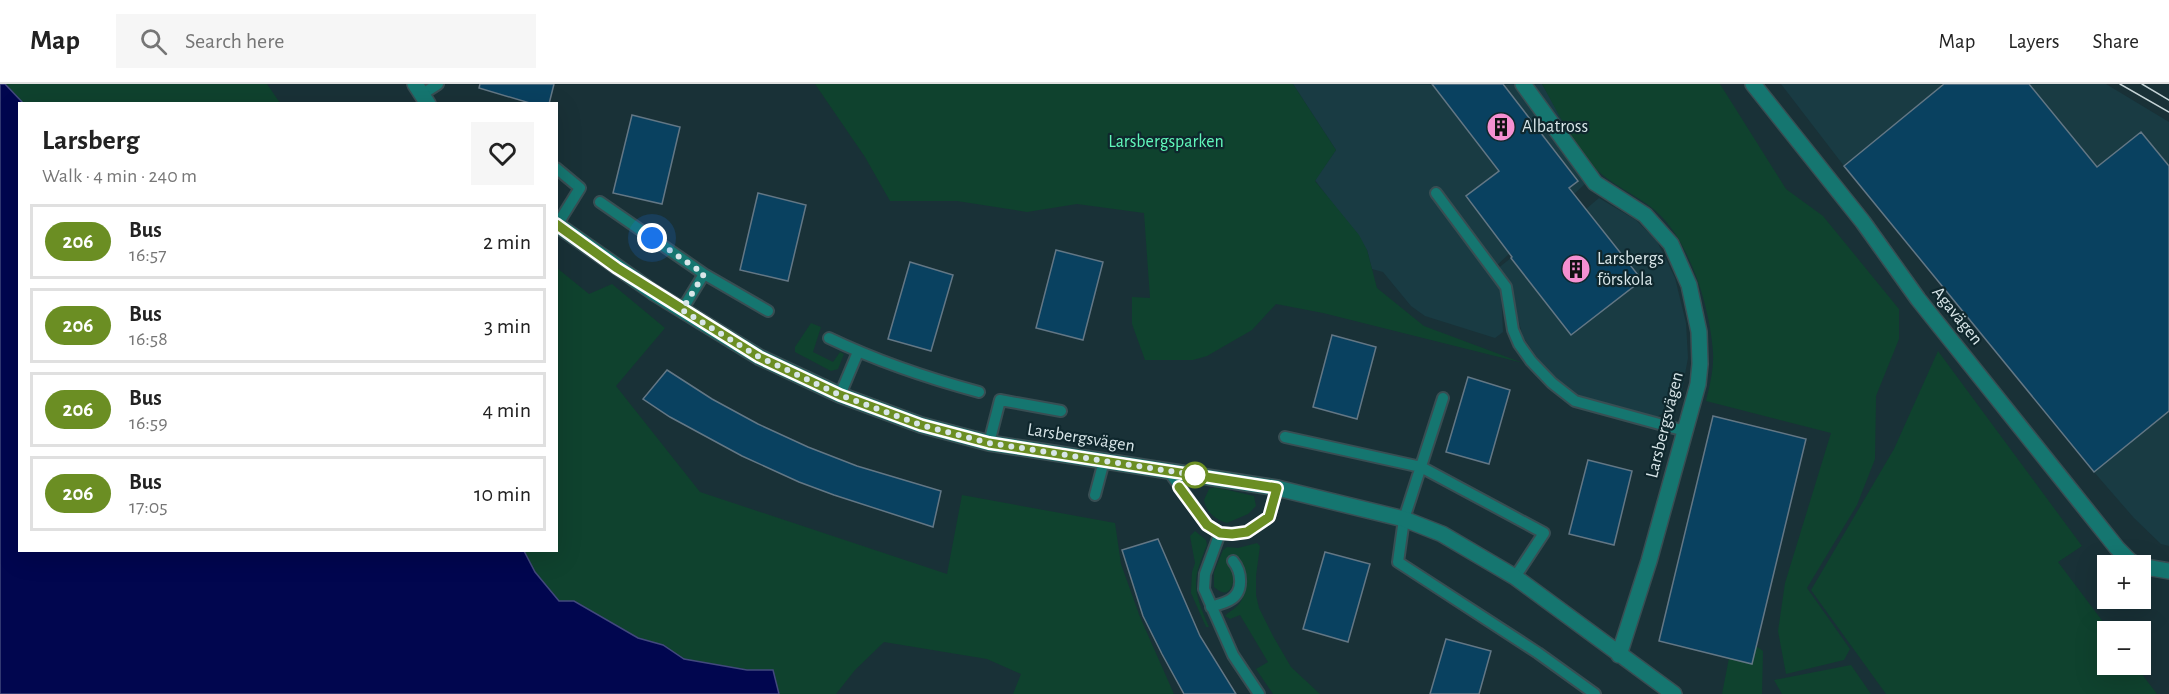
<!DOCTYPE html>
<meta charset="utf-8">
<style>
:root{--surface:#fff;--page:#f6f6f6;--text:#222;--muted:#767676;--line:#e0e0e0}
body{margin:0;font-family:"Alegreya Sans",sans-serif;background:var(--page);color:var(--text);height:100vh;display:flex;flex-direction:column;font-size:22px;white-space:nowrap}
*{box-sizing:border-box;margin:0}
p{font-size:20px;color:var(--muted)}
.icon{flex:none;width:33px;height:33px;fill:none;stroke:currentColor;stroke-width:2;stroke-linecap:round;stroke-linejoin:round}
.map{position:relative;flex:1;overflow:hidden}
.panel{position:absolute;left:18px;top:18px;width:540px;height:450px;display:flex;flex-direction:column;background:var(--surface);border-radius:0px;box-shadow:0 6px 24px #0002}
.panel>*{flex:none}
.badge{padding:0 12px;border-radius:20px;font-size:21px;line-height:39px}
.controls{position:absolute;left:2097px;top:471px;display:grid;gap:12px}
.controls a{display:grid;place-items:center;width:54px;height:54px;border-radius:0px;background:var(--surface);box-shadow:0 6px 24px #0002;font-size:30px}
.you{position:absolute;width:30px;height:30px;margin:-15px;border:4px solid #fff;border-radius:50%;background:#1a73e8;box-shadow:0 0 0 9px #1a73e833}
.map>.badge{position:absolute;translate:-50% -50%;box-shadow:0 0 0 3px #fff}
.round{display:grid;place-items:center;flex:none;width:63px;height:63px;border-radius:0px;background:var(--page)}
.head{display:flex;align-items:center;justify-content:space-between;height:102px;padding:0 24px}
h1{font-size:28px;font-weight:700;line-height:45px}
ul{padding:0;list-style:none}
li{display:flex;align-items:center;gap:18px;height:75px;margin:0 12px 9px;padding:0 12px;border:3px solid var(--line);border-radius:0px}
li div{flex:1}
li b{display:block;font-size:22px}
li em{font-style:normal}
li .badge{min-width:66px;font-weight:700;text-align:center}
header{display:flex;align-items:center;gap:36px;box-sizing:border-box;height:84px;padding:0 30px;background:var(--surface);border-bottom:2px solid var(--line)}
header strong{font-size:28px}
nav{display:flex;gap:33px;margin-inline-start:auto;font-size:21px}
.search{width:420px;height:54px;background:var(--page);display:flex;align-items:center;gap:15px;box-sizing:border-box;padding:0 21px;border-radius:0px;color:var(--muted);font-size:22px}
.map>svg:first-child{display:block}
.built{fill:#193b43}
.green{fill:#0f422e}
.water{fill:#01064f;stroke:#42497d;stroke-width:1.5}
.building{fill:#094160;stroke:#637785;stroke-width:1.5}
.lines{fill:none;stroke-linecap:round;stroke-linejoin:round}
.service-casing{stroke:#384e53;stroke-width:14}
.minor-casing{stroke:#384e53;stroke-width:18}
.tertiary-casing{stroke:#384e53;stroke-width:18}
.service{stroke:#157670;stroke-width:10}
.minor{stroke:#157670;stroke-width:15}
.tertiary{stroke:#157670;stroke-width:15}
.tram{stroke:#c5d4d7;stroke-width:1.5}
.line-casing{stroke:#fff;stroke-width:14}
.line{stroke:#6b8e23;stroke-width:9}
.walk{stroke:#d8e6e9;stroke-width:6;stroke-dasharray:0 10.8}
.stop-dot{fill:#fff;stroke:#6b8e23;stroke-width:3}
.labels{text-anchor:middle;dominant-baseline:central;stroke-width:4.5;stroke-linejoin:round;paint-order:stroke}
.poi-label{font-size:18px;fill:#d8e6e9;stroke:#0f272d;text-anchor:start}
.park-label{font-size:18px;fill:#61f8bb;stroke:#0f272d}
.street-label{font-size:18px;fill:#d8e6e9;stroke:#0f272d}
</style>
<header>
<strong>Map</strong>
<div class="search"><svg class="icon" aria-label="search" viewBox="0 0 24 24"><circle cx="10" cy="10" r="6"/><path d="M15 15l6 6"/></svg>Search here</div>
<nav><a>Map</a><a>Layers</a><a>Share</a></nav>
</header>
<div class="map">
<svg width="2169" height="610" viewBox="0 0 2169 610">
<rect width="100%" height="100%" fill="#193137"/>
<path class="built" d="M1293 0H1542L1575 58 1599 87 1496 182 1491 193 1501 206 1503 248 1495 254 1425 232 1411 222 1383 188 1372 185 1367 166 1315 96 1336 66Z
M1781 0H2106L2169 38V462L2161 460 2134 434 2094 388 1844 82Z
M1599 114 1636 136 1657 157 1675 194 1686 239 1688 274 1680 317 1657 333 1577 311 1561 300 1545 285 1523 253 1515 224 1512 204 1497 185 1511 174 1571 251 1642 196 1586 125Z"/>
<path class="green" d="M5 0H267L280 19H23Z
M815 0H1293L1336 66 1315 97 1359 151 1367 166 1377 204 1424 242 1523 279 1323 229 1276 220 1252 246 1207 272 1193 276H1145L1132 240V213L1150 214 1144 129 1077 120 1027 128 957 117H890L865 73Z
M1542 0H1720L1786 105 1823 132 1899 225V255L1876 312 1875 375 1857 421 1807 504 1850 565 1844 576 1786 590 1778 547 1785 499 1831 349 1706 317C1710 301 1714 284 1713 268 1710 225 1692 165 1662 133 1644 114 1618 105 1599 88 1575 66 1558 28 1542 0Z
M557 184 589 210 612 200 665 244 616 302 700 408 947 490 962 411 1115 439 1121 480 1140 533 1174 610H1013L1021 590 987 575 884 558 855 586 836 610H779L773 586H747L684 575 663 561 638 554 574 517H559L535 488 524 467 556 466Z
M811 239 821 243 813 268 833 278 840 268 844 270 838 285 831 287 795 268V263Z
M1938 267 2082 462 2058 478 2110 547 2108 548V580L2135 581 2157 610H1886L1811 506 1894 365Z
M1215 403 1254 412 1256 422 1248 430 1227 439C1216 436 1206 428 1204 416L1209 405Z
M1195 447 1206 456 1207 461C1191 499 1193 505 1209 543H1206L1191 509 1192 488 1195 479 1190 452Z
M1257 459 1260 462 1256 492V511L1259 524 1273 552 1291 583 1320 610H1273L1256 585 1268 578 1240 531 1230 535 1225 532C1228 528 1232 527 1236 523 1250 511 1247 488 1237 475 1234 486 1236 522 1214 503V488L1223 466 1227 463 1238 464Z
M1756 562 1763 567 1762 610H1722L1729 574Z
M1851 581 1871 610H1782L1774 596Z"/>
<path class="water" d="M0 0H5L23 19 20 20V466L524 467 535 488 559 517H574L638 554 663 561 684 575 747 586H773L779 610H0Z"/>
<path class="building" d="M480 0H554L549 20H533L479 4Z
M1432 0H1503L1578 97 1569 104 1642 196 1571 251 1511 174 1512 173 1466 112 1499 87Z
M1944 0H2029L2097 83 2141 48 2169 82V327L2094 388 1844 82Z
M632 31 680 43 662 120 613 109Z
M758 109 806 121 788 197 740 186Z
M1056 166 1103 178 1083 256 1036 244Z
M910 178 953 191 931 267 888 255Z
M1332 251 1376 263 1357 335 1313 323Z
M667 286 712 315 758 340 808 363 857 382 941 407 933 443 834 411 799 398 742 372 670 333 643 315Z
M1468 293 1510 306 1489 380 1446 368Z
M1713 332 1806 355 1752 580 1659 557Z
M1588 376 1632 387 1614 461 1569 450Z
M1158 455 1200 552 1236 610H1184L1162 570 1143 532 1122 466Z
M1325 468 1370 480 1348 558 1303 545Z
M1446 555 1491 567 1479 610H1430Z"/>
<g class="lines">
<g class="service-casing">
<path id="service" d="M421 11 438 0
M556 84 580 104 557 141
M1436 109 1506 203 1513 246 1519 260 1531 277 1552 299 1575 317 1685 347
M600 118 704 190 768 227
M682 226 704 190
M829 254C877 277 927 294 979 308
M840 311 858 268
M1443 314 1404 435 1398 478 1538 569 1595 610
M1285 353 1421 383 1544 449 1515 493
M989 359 1000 316 1061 327
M1168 386 1207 441 1220 449 1232 450 1247 448 1269 433 1277 404
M1095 411 1104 377
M1220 449 1205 490 1204 505 1233 571 1259 610
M1211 523C1217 521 1225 519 1230 516 1244 508 1242 488 1233 477"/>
</g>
<g class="minor-casing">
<path id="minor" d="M1523 0 1595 99 1645 131 1671 160 1689 201 1699 248 1700 280 1698 300 1649 477 1619 571
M1277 404 1404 435 1442 450 1515 493 1674 610"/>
</g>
<g class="tertiary-casing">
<path id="tertiary" d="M415 0 428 20
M1753 0 1863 138 1918 215 2117 464 2130 477 2139 482
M556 140 653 208 759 273 840 311 921 341 989 359 1277 404
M2140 482 2169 487"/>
</g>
<use href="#service" class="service"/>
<use href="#minor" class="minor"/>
<use href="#tertiary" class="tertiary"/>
<path class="tram" d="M2120 0 2169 28
M2142 0 2169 16"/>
</g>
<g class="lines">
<g class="line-casing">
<path id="line" d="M556 140 617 184 759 273 840 311 921 341 989 359 1277 404 1269 433 1247 448 1232 450 1220 449 1207 441 1179 403"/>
</g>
<use href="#line" class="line"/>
<path class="walk" d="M652 154 704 190 682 226 759 273 781 283 840 311 921 341 989 359 1195 391"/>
</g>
<defs>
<g id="building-disc" transform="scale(1.5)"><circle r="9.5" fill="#f590d1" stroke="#0f272d"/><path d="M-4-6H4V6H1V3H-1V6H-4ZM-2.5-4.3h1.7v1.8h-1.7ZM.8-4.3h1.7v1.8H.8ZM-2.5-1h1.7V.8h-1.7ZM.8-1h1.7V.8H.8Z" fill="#111"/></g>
</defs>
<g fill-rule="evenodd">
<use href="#building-disc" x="1501" y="43"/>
<use href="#building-disc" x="1576" y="185"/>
</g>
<circle class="stop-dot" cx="1195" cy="391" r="12"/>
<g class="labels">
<g class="poi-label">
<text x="1522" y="43">Albatross</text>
<text x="1597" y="175">Larsbergs<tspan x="1597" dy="21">förskola</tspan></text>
</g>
<g class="park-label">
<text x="1166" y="58">Larsbergsparken</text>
</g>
<g class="street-label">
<text transform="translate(1957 232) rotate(51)">Agavägen</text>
<text transform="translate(1665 341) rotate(-76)">Larsbergsvägen</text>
<text transform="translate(1081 354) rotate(9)">Larsbergsvägen</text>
</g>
</g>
</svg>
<div class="controls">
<a>+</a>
<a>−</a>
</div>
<div class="you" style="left:652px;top:154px"></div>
<section class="panel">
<div class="head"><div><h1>Larsberg</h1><p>Walk · 4 min · 240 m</p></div><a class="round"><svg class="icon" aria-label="heart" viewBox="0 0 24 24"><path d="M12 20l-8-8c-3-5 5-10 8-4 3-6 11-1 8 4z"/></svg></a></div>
<ul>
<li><span class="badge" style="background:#6b8e23;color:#fff">206</span><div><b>Bus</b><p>16:57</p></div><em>2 min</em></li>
<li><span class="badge" style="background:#6b8e23;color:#fff">206</span><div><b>Bus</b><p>16:58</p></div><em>3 min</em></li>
<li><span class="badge" style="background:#6b8e23;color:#fff">206</span><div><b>Bus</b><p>16:59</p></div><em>4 min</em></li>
<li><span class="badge" style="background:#6b8e23;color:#fff">206</span><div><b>Bus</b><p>17:05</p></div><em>10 min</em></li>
</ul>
</section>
</div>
